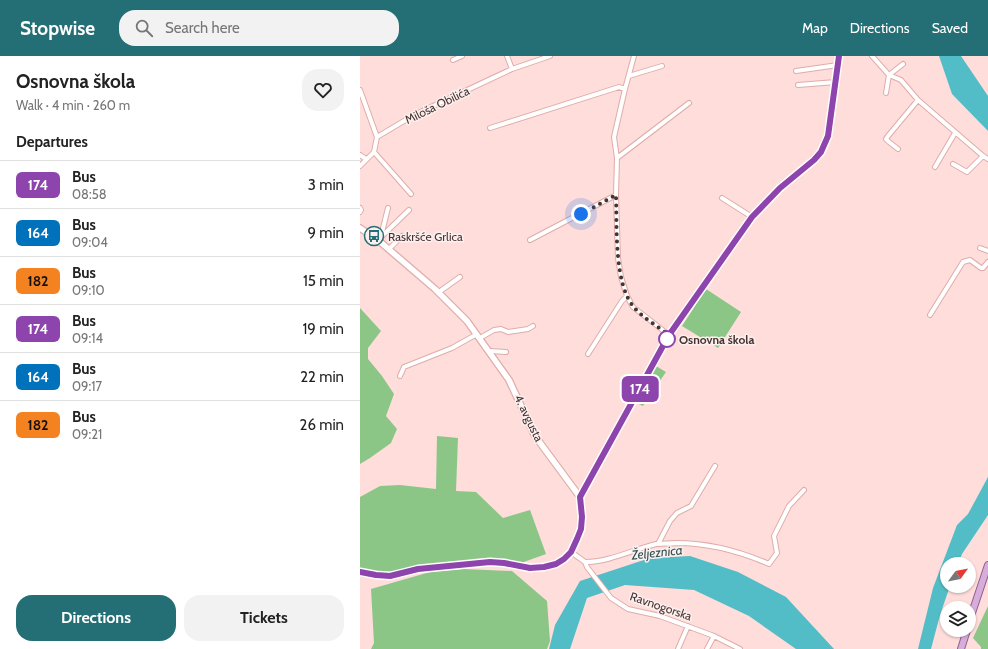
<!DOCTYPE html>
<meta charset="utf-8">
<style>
:root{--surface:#fff;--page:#f2f2f2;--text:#222;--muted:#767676;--line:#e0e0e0;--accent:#246f75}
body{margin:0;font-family:Cabin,sans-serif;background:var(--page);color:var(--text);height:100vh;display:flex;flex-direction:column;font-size:15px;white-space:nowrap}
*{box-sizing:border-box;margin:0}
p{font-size:13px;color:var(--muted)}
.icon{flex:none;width:22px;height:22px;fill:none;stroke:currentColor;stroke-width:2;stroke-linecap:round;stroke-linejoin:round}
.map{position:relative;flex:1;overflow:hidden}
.side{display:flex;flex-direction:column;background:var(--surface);width:360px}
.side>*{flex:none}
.badge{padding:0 8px;border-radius:6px;font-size:14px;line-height:26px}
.needle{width:26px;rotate:57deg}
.tools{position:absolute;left:580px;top:501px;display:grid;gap:8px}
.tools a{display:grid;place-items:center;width:36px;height:36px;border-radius:50%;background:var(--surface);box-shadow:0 1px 3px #0004;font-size:20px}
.you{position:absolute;width:20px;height:20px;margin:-10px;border:3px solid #fff;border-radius:50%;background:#1a73e8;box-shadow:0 0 0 6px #1a73e833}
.map>.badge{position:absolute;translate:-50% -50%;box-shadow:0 0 0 2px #fff}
h2{padding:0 16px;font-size:15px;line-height:36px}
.round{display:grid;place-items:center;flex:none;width:42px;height:42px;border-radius:16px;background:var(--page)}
.summary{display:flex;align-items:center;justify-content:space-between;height:68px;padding:0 16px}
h1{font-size:19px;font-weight:800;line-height:30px}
.cta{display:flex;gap:8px;margin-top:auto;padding:8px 16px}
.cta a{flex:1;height:46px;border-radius:16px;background:var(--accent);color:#fff;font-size:16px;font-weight:800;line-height:46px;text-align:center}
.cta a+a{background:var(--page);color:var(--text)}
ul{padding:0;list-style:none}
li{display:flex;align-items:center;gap:12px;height:48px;padding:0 16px;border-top:1px solid var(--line)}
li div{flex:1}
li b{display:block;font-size:15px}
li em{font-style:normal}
li .badge{min-width:44px;font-weight:700;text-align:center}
header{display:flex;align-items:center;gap:24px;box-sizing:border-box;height:56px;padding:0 20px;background:var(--accent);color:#fff}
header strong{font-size:19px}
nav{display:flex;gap:22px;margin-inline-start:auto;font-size:14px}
.search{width:280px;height:36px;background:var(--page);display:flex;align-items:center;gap:10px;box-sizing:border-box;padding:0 14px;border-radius:16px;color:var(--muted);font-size:15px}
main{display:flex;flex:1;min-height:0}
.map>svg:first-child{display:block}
.green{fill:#8bc687}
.water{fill:#52bdc6}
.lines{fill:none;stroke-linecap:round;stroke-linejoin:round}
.minor-casing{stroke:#e0aca9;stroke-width:6}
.tertiary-casing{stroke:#e0aca9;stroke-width:7}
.secondary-casing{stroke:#e0aca9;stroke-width:8}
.primary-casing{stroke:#935f90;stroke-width:8}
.minor{stroke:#fff;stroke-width:4}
.tertiary{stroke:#fff;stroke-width:5}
.secondary{stroke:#fff;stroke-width:5.5}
.primary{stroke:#d6addb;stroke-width:6}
.line-casing{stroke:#fff;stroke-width:9}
.line{stroke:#8e44ad;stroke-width:6}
.walk{stroke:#483332;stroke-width:4;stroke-dasharray:0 7.2}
.stop-dot{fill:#fff;stroke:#8e44ad;stroke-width:2}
.labels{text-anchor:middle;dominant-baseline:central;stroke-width:3;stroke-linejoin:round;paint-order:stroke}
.street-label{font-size:12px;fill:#483332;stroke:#fcf0ef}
.poi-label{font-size:12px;fill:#483332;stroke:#fcf0ef;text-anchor:start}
.stop-label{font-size:12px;font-weight:bold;fill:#483332;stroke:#fcf0ef;text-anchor:start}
.water-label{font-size:13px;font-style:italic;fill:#315154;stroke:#fcf0ef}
</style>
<header>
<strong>Stopwise</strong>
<div class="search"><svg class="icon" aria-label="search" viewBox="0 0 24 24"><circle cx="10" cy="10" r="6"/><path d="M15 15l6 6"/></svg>Search here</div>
<nav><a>Map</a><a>Directions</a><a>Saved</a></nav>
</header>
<main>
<section class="side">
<div class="summary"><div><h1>Osnovna škola</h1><p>Walk · 4 min · 260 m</p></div><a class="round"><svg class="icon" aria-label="heart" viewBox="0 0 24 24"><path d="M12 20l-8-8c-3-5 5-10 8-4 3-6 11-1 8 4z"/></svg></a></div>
<h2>Departures</h2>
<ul>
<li><span class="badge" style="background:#8e44ad;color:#fff">174</span><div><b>Bus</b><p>08:58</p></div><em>3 min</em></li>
<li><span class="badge" style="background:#0072bc;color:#fff">164</span><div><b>Bus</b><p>09:04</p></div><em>9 min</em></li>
<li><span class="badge" style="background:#f58220;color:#111">182</span><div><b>Bus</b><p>09:10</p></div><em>15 min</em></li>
<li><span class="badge" style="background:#8e44ad;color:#fff">174</span><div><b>Bus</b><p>09:14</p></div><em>19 min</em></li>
<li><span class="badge" style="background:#0072bc;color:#fff">164</span><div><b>Bus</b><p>09:17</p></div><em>22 min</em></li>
<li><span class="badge" style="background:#f58220;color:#111">182</span><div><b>Bus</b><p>09:21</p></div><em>26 min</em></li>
</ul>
<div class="cta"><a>Directions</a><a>Tickets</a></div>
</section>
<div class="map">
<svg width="628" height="593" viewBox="0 0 628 593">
<rect width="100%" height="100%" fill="#fedddb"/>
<path class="green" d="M346 233 381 256 358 292 322 270Z
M0 252 21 275 8 292V303L22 320 34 338 26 360 37 373 31 387 10 402 0 408Z
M296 310 306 316 283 350 275 346Z
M77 380 98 382 96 435 116 436 143 462 170 454 186 498 161 507 128 503 69 509 36 515 15 517 0 513V441L20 430 40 429 76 433Z
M103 513 152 515 187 545 190 585 187 593H11L14 587 11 533 70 516Z
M628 550V593H621V591L613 582Z"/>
<path class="water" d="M579 0H601L628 40V75L592 38Z
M628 421V459L602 498 598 508H587V530H590L580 559 571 593H558L573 532 597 469 608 458Z
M330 500 378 516 426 541 474 593H436L389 560 334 534 265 529 227 542 210 593H189L195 569 220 525 290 502Z"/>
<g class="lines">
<g class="minor-casing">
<path id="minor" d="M147 0 152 13
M274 0 265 33 254 81 257 102 256 139 258 202 261 221 267 240 273 251 309 279
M512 0 529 19 541 24 558 44 623 100 628 103
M93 4 102 0
M436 15 478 9
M269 20 302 10
M438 29 476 26
M0 34 17 81
M526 37 529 19 543 8
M130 72 259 31 265 33
M538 93 529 86 526 83 528 80 558 44
M14 96 51 138
M0 99 6 103
M257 102 329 47
M593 108 607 116 623 100
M0 110 14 96 17 81 54 59 152 13 190 0
M575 111 595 77
M362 142 392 161
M0 152 1 154 0 156
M21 180 28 152
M18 184 49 154
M170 184 256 139
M620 192 628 195
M29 193 42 180
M79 236 100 221
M570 259 603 206 610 204 621 212H623L628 206
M120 282 134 274 141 273 148 276 168 273 173 270
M130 295 146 296
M228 298 262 245 267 240
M40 320 44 311 92 292 117 278
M298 488 310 465 317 457 331 450 355 410
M211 496 225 506 227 511 251 542 268 553 300 560 354 580 380 593
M225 506C249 506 272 494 296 488 303 487 310 488 317 487 350 487 379 495 409 508L417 497 414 480 429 450 444 434
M318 593 328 570
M347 593 354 580"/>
</g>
<g class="tertiary-casing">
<path id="tertiary" d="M0 517 16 519 30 520 59 513 130 505 170 512 185 511 196 508 204 503 211 496 221 473 222 461 220 441"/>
</g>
<g class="secondary-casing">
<path id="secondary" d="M0 172 18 184 75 233 107 265 149 324 175 380 220 441 309 279 392 161 420 132 447 110 461 96 468 80 479 0"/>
</g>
<g class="primary-casing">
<path id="primary" d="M609 566 628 509
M601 593 607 574"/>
</g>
<use href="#minor" class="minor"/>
<use href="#tertiary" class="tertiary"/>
<use href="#secondary" class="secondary"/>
<use href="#primary" class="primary"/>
</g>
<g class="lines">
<g class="line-casing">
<path id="line" d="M0 516 16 519 30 520 58 513 130 506 144 507 170 512 184 511 196 508 204 503 211 496 217 483 221 473 222 461 220 441 309 279 392 161 420 132 454 104 461 96 468 80 479 0"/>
</g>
<use href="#line" class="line"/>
<path class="walk" d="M221 158 256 139C257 169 254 227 273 250 280 260 299 271 309 279L307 283"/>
</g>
<defs>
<g id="bus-ring" transform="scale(1)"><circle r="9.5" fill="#fcf0ef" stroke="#246f75" stroke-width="1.5"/><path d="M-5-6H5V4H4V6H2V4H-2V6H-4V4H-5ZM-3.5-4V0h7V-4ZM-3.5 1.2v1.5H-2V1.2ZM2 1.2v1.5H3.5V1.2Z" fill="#246f75"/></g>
</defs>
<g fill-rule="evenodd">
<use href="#bus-ring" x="14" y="180"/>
</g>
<circle class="stop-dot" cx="307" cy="283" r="8"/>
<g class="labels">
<g class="street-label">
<text transform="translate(77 49) rotate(-26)">Miloša Obilića</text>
<text transform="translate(169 362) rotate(64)">4. avgusta</text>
<text transform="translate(301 550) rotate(19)">Ravnogorska</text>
</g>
<g class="poi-label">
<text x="28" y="180">Raskršće Grlica</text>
</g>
<g class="stop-label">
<text x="319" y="283">Osnovna škola</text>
</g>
<g class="water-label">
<text transform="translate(297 496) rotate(-6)">Željeznica</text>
</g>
</g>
</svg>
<div class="tools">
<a><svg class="needle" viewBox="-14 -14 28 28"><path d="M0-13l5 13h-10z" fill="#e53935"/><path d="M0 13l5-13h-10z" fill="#767676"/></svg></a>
<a><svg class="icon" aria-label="layers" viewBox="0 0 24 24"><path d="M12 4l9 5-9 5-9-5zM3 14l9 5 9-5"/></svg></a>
</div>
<div class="you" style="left:221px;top:158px"></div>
<b class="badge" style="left:280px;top:333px;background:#8e44ad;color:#fff">174</b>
</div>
</main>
